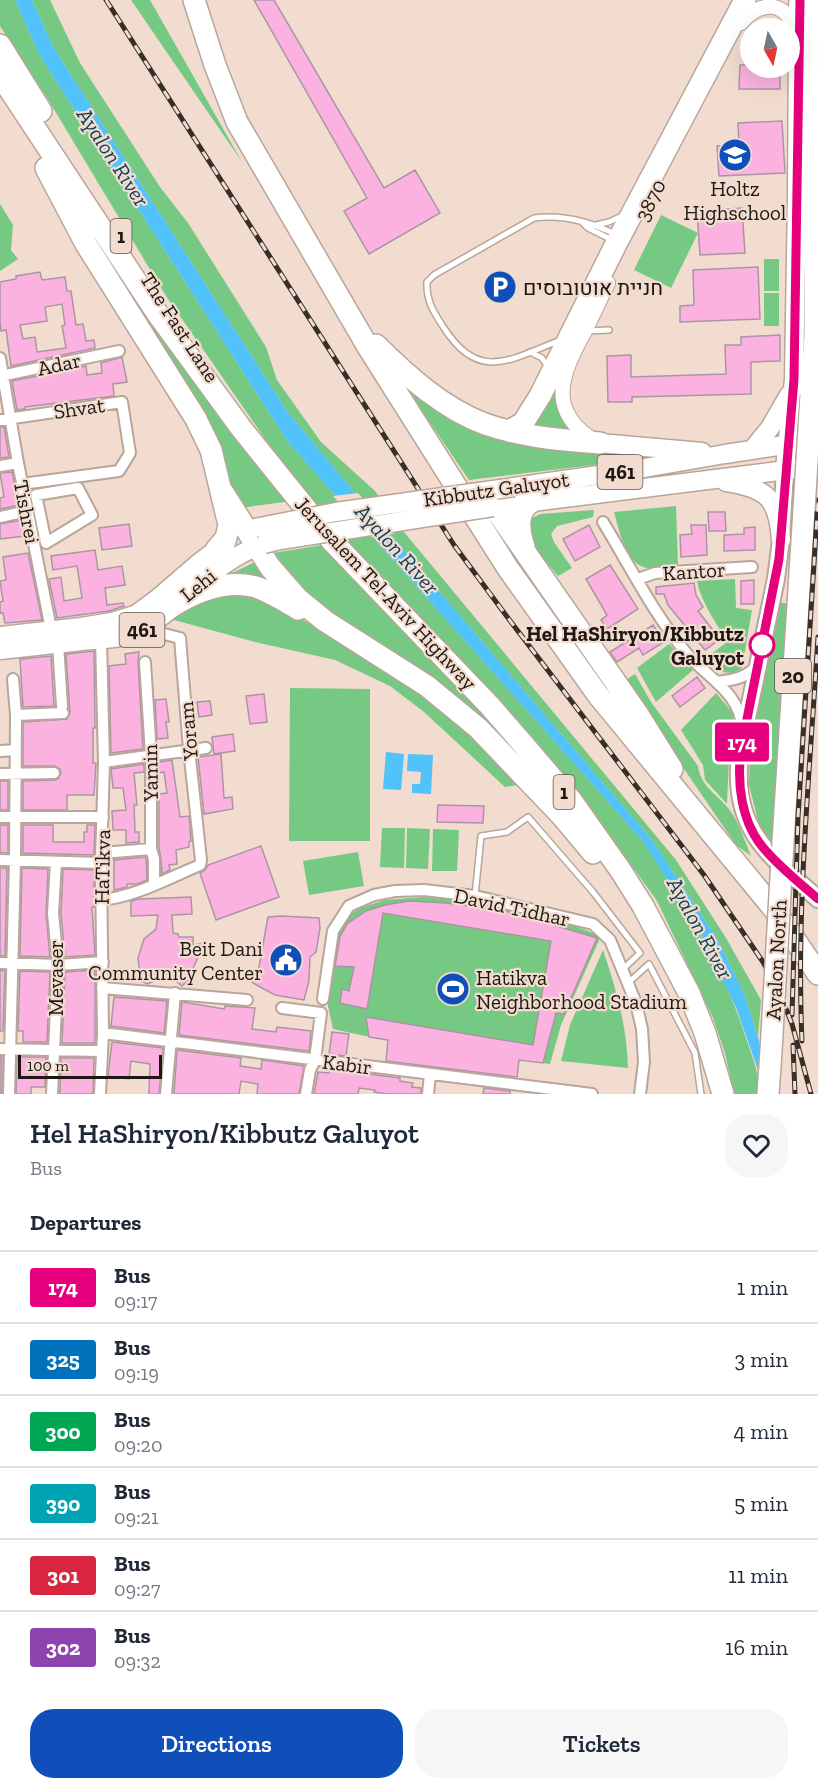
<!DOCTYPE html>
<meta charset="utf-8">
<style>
:root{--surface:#fff;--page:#f6f6f7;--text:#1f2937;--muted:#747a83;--line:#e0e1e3;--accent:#104fba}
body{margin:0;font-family:"Zilla Slab",Heebo,serif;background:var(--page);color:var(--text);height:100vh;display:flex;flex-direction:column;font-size:22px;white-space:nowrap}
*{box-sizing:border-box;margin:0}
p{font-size:20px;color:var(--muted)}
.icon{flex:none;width:33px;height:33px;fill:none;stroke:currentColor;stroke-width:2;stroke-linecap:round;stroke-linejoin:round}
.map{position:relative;height:1094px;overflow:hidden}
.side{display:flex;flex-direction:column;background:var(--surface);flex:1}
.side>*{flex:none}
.badge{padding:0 12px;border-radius:4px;font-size:21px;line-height:39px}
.needle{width:39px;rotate:171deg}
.tools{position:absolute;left:740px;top:18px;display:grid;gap:12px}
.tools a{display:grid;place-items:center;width:60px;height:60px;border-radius:50%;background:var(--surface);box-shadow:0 6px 24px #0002;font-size:30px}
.scale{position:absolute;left:18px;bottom:15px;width:144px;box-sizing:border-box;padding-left:6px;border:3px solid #1e1712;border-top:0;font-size:16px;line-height:21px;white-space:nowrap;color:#1e1712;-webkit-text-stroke:4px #f1dccf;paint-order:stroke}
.map>.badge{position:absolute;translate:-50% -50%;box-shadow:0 0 0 3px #fff}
h2{padding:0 30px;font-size:22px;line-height:54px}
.round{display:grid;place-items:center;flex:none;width:63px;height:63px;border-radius:24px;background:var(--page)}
.overview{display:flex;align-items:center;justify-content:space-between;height:102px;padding:0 30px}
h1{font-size:28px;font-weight:600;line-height:45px}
.cta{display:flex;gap:12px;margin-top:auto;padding:12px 30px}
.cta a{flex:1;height:69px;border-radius:24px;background:var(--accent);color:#fff;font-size:24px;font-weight:600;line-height:69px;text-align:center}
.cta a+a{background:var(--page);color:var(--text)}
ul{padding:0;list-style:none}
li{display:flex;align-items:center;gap:18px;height:72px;padding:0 30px;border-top:2px solid var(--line)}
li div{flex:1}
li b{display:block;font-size:22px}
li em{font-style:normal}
li .badge{min-width:66px;font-weight:700;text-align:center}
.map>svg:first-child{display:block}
.green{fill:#75c983}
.water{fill:#51c2fa}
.pier{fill:#f1dccf}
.building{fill:#fcb2e1;stroke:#aa96a2;stroke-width:1.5;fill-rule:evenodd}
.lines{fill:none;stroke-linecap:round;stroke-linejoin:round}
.service-casing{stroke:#b9a599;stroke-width:8}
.minor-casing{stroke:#b9a599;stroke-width:14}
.tertiary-casing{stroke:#b9a599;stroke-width:16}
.secondary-casing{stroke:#b9a599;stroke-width:20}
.primary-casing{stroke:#b9a599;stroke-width:21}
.motorway-casing{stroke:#b9a599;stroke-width:24}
.service{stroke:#fff;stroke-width:5}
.minor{stroke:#fff;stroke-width:10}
.tertiary{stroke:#fff;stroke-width:14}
.secondary{stroke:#fff;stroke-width:16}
.primary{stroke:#fff;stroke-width:18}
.motorway{stroke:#fff;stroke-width:21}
.rail-casing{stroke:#382f29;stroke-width:5}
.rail{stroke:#f1dccf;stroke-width:3;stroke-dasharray:9;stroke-linecap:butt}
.primary-bridge-casing{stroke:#b9a599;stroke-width:21;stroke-linecap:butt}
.motorway-bridge-casing{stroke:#b9a599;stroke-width:24;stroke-linecap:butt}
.primary-bridge{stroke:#fff;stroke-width:18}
.motorway-bridge{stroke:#fff;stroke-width:21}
.line-casing{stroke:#fff;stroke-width:14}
.line{stroke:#e6007e;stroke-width:9}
.stop-dot{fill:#fff;stroke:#e6007e;stroke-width:3}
.labels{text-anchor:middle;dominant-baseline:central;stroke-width:4.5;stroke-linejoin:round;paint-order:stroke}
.shield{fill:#f1dccf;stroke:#5d524b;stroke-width:1.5}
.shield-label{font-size:20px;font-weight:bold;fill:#1e1712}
.poi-label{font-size:21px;fill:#1e1712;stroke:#f1dccf;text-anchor:start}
.street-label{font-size:21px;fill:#1e1712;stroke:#f1dccf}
.stop-label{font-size:21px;font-weight:bold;fill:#1e1712;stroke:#f1dccf;text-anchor:end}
.water-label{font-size:22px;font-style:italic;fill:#0f3f56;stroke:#f1dccf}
</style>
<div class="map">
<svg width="818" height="1094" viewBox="0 0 818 1094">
<rect width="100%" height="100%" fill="#f1dccf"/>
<path class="green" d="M0 0H15L37 50 52 75 288 442 642 840C685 903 724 968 747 1041 754 1063 759 1069 758 1094H734L725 1053 713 1018 657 901 587 803 310 499 277 456 166 296 46 96 0 26Z
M32 0H50L80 63 160 187 188 223 266 347 277 380 321 442 375 491 404 532 676 860 726 938 761 1000 758 1037 744 994 717 938 652 840 355 493 287 411 69 72 52 44Z
M131 0H150L242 162Z
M65 191 292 501 240 508 202 416Z
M0 204 13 225 11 250 18 259 0 271Z
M661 215 698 233 671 288 634 270Z
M764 259H779V291H764Z
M764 293H779V326H764Z
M562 361 559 385 584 439 532 434V424Z
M418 393 436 406 654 452 651 458 469 480 412 396Z
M676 506 678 567C668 567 657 569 648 568 626 566 619 530 614 512Z
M594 510 593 517 557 526 551 534 554 542 572 568 558 576 525 536 528 520 540 514Z
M323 545 489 719 481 724 327 618 267 554Z
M257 561 282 591 228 575Z
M735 579 736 608 752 610 742 668 733 673 721 672 706 658 727 642C717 623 701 603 697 581Z
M226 590 265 599 394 670 445 708 525 784 505 787 424 712 390 686 335 660 255 642 163 617Z
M777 602 790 604 772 847 759 824 749 785 750 750Z
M669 644 693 670 656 702 637 668Z
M635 674 651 702 698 766C701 789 720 795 731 812 740 825 745 842 751 856L736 845 624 681Z
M290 688 370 689V841H289Z
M716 693 732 712 734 722 729 754 727 804 705 780 703 765 681 730Z
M382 828H405L404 868 380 867Z
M407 828 430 829 428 869 406 868Z
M433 829 459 830 457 871H432Z
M358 852 364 886 309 895 303 861Z
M424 897C484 903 545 913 601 936L561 1025 550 1064 365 1036 333 1029 328 1006 329 972 336 938 345 918 360 908 385 900Z
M603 950C616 988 627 1027 628 1068L561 1061 570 1025Z"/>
<path class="water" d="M15 0H32L52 44 69 72 287 411 355 493 652 840 717 938 744 994 758 1037 771 1094H763L759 1073 737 1010 697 925 642 840 288 442 52 75 37 50Z
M386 752 404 754 401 790 383 789Z
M408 754 433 755 431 794 412 793V784H420L421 772 407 771Z"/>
<path class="pier" d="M358 493 394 534 370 537 333 496Z"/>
<path class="building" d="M254 0H274L384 188 415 170 440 213 369 254 344 211 367 198Z
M740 65H750V68H780V89H739Z
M782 121 785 173 719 176 717 146 739 145 738 123Z
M742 208 745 253 700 255 697 211Z
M758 267 760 319 680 322V306L694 305 693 270Z
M40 272 42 280 65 277 67 291H71L76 325 83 324 86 341 94 340 95 348 11 366 6 330 1 331 0 322V282L16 279V276ZM62 304 65 325 62 326 66 348 37 352 35 337 23 339 20 325 47 321 45 307Z
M780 335V361L751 362V394L632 397V402H608L607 356 631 355V377L726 374 725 345H741V337Z
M122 357 127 382 113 384 114 396 25 407V409L17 410 12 381 86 366 87 375 102 373 101 363Z
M0 427H4L9 457 0 458Z
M12 472 19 505 0 509V498L4 497 0 473Z
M708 512H725L726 531H709Z
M22 520 25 536 0 539V524Z
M129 524 132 546 102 550 99 528Z
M589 525 600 547 575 561 563 539Z
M691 525H706L707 555 681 557 680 535 692 534Z
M755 527V550L724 551V535L744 534V528Z
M95 550 98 570 122 566 125 585 105 588 107 605 123 603 124 606 109 611 57 618 49 579 61 577 64 601 82 598 77 566 53 570 51 556Z
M28 553 42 620 5 623 3 613H0V602L3 601 0 581 6 580 3 557Z
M610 565 638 609 607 629 601 620 607 615 586 579Z
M754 580V604H741V581Z
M694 583 696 595 703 607 698 611 720 639 705 650 668 605 664 594H656V587Z
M653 625 664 642 643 655 639 648 617 662 610 652Z
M94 651 95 728H93V763H96L94 795H67V810H23V781L55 780 58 779 61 773 60 769 54 766H23V722L67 719 70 713 66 654Z
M139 652 138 662 143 749 111 753 109 666 126 664 125 654Z
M51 656 54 706 23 707 20 659Z
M697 677 705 688 680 707 672 696Z
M264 694 267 722 250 724 246 696Z
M166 699 169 722H166L168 738 157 739 155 700Z
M210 701 212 715 199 717 197 702Z
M233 734 235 751 214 754 212 737Z
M221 754 224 798 232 797 233 809 204 814 198 757Z
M172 760 180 817 189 816 191 841 189 842V847L176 850 177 864 169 865 170 870 162 874 161 859 159 848V794L167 793 164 772 159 773V762Z
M144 764V772L134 773 137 805H134L135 832H139V842L126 843V830H113L112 811 126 810 123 788H113L111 769Z
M0 781H8V810H0Z
M438 805 484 806 483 823 437 822Z
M0 825H8V853H0Z
M23 825H53V842H84V832H87V825H95L94 855 23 853Z
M261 846 279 897 216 920 200 873 205 870 208 865Z
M146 857 147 880 137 884H127V887L114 890V860Z
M0 868H7L5 956H0Z
M22 868 48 869 46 914 50 957 20 956Z
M63 869 94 870V907H92L95 955 65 957 61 913Z
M191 897 192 914 172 915 173 933 178 934 179 937H193V945L200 944 198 957 188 980 182 986 165 973 161 979 147 984 141 981 138 958 144 939 156 929 158 915 131 916V901L139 899Z
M409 901 446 903 506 911 597 938 564 1014 556 1013 543 1063 519 1060 517 1077 386 1061 388 1040 369 1037 366 1017 533 1045 551 941 383 913 367 1009 340 1003 342 989 349 991 354 967 335 966 340 937 347 924 366 911 385 905Z
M281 916 319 918 320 928 316 952 310 957 309 981 304 1000 275 995 253 983 248 978 258 972 268 917Z
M0 970 5 971 3 1031H0Z
M95 970V1043H62L65 972Z
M20 971 50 972 47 1042H23V1031H18Z
M114 997 167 1001 164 1033 111 1026Z
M182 1002 224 1009 225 1006 255 1008 252 1029 276 1032 277 1027 311 1031 309 1051 179 1035Z
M332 1032 349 1034 346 1056 329 1054Z
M112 1042 163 1048 159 1094H149L150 1064 131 1061 129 1079 108 1076Z
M177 1050 241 1058 240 1066 261 1069 262 1060 304 1066 299 1094H257L258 1084 241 1081 239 1094H174Z
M0 1056 2 1057V1094H0Z
M17 1057H46L45 1087H31V1094H16Z
M61 1058H94L93 1094H60Z
M329 1069 400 1078V1081L413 1083 412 1087 421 1088V1094H387L374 1092 375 1090 359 1088 358 1094H314L318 1072 329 1073Z
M484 1088 510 1091V1094H483Z"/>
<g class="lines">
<g class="service-casing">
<path id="service" d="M582 222 588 228 614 241
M596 225 609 222 624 215
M587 331 609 330
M561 340C512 358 480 384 444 328 434 313 426 301 427 282L434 275 534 218C563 214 591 222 617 235
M530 352 542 358 549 368
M475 896 481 836 507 832 528 817 593 892 640 953 623 969
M628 983 649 964 695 1053 701 1094"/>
</g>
<g class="minor-casing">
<path id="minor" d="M0 358 18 463 51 629
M0 376 119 351
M0 420 122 402 130 453 119 471 22 484
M0 466 18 463
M78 488 92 515 46 543 36 495Z
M0 517 27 511
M603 522C630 566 654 615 688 655 708 678 741 694 742 728
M638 579 655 573 752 567
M58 644 62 706
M145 662 151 755V849L154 859V884
M717 682C733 680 746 678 757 666
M16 715 63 713
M0 751 15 750
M104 762 206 748
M0 774 54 773
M0 817H103
M102 853 151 849
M0 860 101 863
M101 900C134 897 169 878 200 865L201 860 189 749 180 638 144 629
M0 963 58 965 103 962
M102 988 247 1000
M323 999 333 931 349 906 374 895 395 891 424 890 475 896 593 924 610 940 636 1003 642 1029 644 1062 640 1094
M282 1008 321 1013 315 1060 310 1070 306 1094
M103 1033 592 1094
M0 1049 101 1051
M9 1094 15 860 16 715 13 679
M52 1094 58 965 53 913 56 862
M100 1094 103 1033 101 863 104 762 101 639
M166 1094 175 993
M428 1094 430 1074"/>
</g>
<g class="tertiary-casing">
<path id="tertiary" d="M741 23C761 0 785 0 796 31
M595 441C546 411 561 375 584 333 592 317 600 300 608 283"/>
</g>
<g class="secondary-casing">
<path id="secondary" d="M785 469 781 540 776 579 741 747C729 826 765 852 818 899"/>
</g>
<g class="primary-casing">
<path id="primary" d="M600 443 702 452
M752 450 770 428 789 395
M785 469 794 379 797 195 798 35
M726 482C767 488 778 498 781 540
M514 487 627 471 725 454 798 443
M493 507 818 466
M0 636 81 627 112 622 137 614 157 599 200 562 226 543
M0 650C27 647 55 644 82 641 102 639 128 639 145 628 187 602 215 560 264 544"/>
</g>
<g class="motorway-casing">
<path id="motorway" d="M194 0 215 65 237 122 368 347 507 567 598 695 774 909 818 974
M798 35 800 0
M0 45 41 111
M0 75 157 313 241 428 331 540 490 706 523 744 571 800 621 871 643 906 689 993 705 1033 723 1094
M46 168 86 244 196 419 211 450 229 525 226 538 216 550
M376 345C407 376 444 409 485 424 522 437 561 440 600 443
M811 395 815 336 817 0
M509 431 523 423 540 396 617 242 745 0
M222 491 270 567 298 599 325 621 427 686 478 728 562 816 593 853
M481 494 498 513 639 716 672 769
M524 547C519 531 515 510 533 501
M171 607C195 591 227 579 256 587 271 592 285 601 298 609
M783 842 804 510
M768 1094 771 1051"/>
</g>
<use href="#service" class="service"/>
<use href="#minor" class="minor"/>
<use href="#tertiary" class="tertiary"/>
<use href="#secondary" class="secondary"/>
<use href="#primary" class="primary"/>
<use href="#motorway" class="motorway"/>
<g class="rail-casing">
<path id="rail" d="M106 0 454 545 511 622 704 875 763 962 780 994 792 1024 811 1094
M792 1015 798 817 818 500
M802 1041C796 906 810 771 818 637
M793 1045 795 1094"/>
</g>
<use href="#rail" class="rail"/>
<g class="primary-bridge-casing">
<path id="primary-bridge" d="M255 528 336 512 514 487
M264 544 280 540 493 507"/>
</g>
<g class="motorway-bridge-casing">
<path id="motorway-bridge" d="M804 510 811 395
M771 1051 783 842"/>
</g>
<use href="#primary-bridge" class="primary-bridge"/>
<use href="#motorway-bridge" class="motorway-bridge"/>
</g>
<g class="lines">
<g class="line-casing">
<path id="line" d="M800 0 794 379 779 559 742 744C736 780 740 824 767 852 782 869 801 884 818 899"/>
</g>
<use href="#line" class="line"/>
</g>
<defs>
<g id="school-disc" transform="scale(1.725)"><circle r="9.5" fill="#104fba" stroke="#f1dccf"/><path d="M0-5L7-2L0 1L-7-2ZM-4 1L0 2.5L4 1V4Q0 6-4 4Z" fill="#fff"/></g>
<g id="parking-disc" transform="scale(1.725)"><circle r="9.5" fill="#104fba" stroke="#f1dccf"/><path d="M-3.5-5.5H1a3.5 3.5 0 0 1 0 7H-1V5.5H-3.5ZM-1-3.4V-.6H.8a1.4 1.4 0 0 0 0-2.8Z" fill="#fff"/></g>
<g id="civic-disc" transform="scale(1.725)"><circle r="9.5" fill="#104fba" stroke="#f1dccf"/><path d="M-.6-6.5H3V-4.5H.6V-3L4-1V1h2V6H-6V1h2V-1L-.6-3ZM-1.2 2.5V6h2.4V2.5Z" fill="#fff"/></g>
<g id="stadium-disc" transform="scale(1.725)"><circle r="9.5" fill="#104fba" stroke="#f1dccf"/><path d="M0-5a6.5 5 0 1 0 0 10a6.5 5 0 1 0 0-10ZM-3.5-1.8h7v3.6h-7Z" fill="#fff"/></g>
</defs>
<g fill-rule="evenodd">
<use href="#school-disc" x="735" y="155"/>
<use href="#parking-disc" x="500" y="287"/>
<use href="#civic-disc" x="286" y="960"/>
<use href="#stadium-disc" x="453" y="989"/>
</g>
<circle class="stop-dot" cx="762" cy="645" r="12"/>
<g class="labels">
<g class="shield">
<rect x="110.5" y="219" width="21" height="34" rx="4.5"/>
<rect x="597.5" y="455" width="45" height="34" rx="4.5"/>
<rect x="119.5" y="613" width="45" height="34" rx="4.5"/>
<rect x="775" y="659" width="36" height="34" rx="4.5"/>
<rect x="553.5" y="775" width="21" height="34" rx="4.5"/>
</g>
<g class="shield-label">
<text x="121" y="236">1</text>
<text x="620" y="472">461</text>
<text x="142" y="630">461</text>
<text x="793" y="676">20</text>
<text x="564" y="792">1</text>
</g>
<g class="poi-label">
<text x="735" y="188" text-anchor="middle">Holtz<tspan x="735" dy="24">Highschool</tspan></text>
<text x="523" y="287">חניית אוטובוסים</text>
<text x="263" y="948" text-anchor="end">Beit Dani<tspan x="263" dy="24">Community Center</tspan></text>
<text x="476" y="977">Hatikva<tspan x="476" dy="24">Neighborhood Stadium</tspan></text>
</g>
<g class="street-label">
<text transform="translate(650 200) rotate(-63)">3870</text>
<text transform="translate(180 327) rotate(57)">The Fast Lane</text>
<text transform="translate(59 364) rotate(-12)">Adar</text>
<text transform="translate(79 408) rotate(-8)">Shvat</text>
<text transform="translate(496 489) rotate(-8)">Kibbutz Galuyot</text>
<text transform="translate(27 512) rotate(79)">Tishrei</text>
<text transform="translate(694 571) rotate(-4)">Kantor</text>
<text transform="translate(198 585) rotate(-39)">Lehi</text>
<text transform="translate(386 593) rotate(47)">Jerusalem Tel-Aviv Highway</text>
<text transform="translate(188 731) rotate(-95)">Yoram</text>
<text transform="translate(150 773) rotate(-91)">Yamin</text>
<text transform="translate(102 867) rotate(-89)">HaTikva</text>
<text transform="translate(512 907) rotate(12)">David Tidhar</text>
<text transform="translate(776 960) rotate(-87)">Ayalon North</text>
<text transform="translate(55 978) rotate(-90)">Mevaser</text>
<text transform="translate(347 1064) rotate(7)">Kabir</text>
</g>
<g class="stop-label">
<text x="744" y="633">Hel HaShiryon/Kibbutz<tspan x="744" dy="24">Galuyot</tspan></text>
</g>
<g class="water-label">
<text transform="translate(113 157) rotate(57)">Ayalon River</text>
<text transform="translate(397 549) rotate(48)">Ayalon River</text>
<text transform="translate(700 928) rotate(61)">Ayalon River</text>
</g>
</g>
</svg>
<div class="tools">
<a><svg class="needle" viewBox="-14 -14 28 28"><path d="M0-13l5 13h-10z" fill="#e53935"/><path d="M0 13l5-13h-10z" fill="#747a83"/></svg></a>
</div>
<div class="scale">100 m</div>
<b class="badge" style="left:742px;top:742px;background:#e6007e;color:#fff">174</b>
</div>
<section class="side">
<div class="overview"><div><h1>Hel HaShiryon/Kibbutz Galuyot</h1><p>Bus</p></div><a class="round"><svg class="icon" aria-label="heart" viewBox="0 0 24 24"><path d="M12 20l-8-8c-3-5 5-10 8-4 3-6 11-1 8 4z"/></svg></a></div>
<h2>Departures</h2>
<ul>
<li><span class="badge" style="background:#e6007e;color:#fff">174</span><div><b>Bus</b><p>09:17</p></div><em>1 min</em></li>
<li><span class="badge" style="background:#0072bc;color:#fff">325</span><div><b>Bus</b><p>09:19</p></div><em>3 min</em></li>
<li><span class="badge" style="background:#00a651;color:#fff">300</span><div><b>Bus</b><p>09:20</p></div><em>4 min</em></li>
<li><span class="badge" style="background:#00a3b4;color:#fff">390</span><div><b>Bus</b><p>09:21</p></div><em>5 min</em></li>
<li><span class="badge" style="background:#d7263d;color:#fff">301</span><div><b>Bus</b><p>09:27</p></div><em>11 min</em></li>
<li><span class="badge" style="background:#8e44ad;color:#fff">302</span><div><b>Bus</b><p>09:32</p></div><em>16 min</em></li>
</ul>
<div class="cta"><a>Directions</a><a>Tickets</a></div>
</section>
